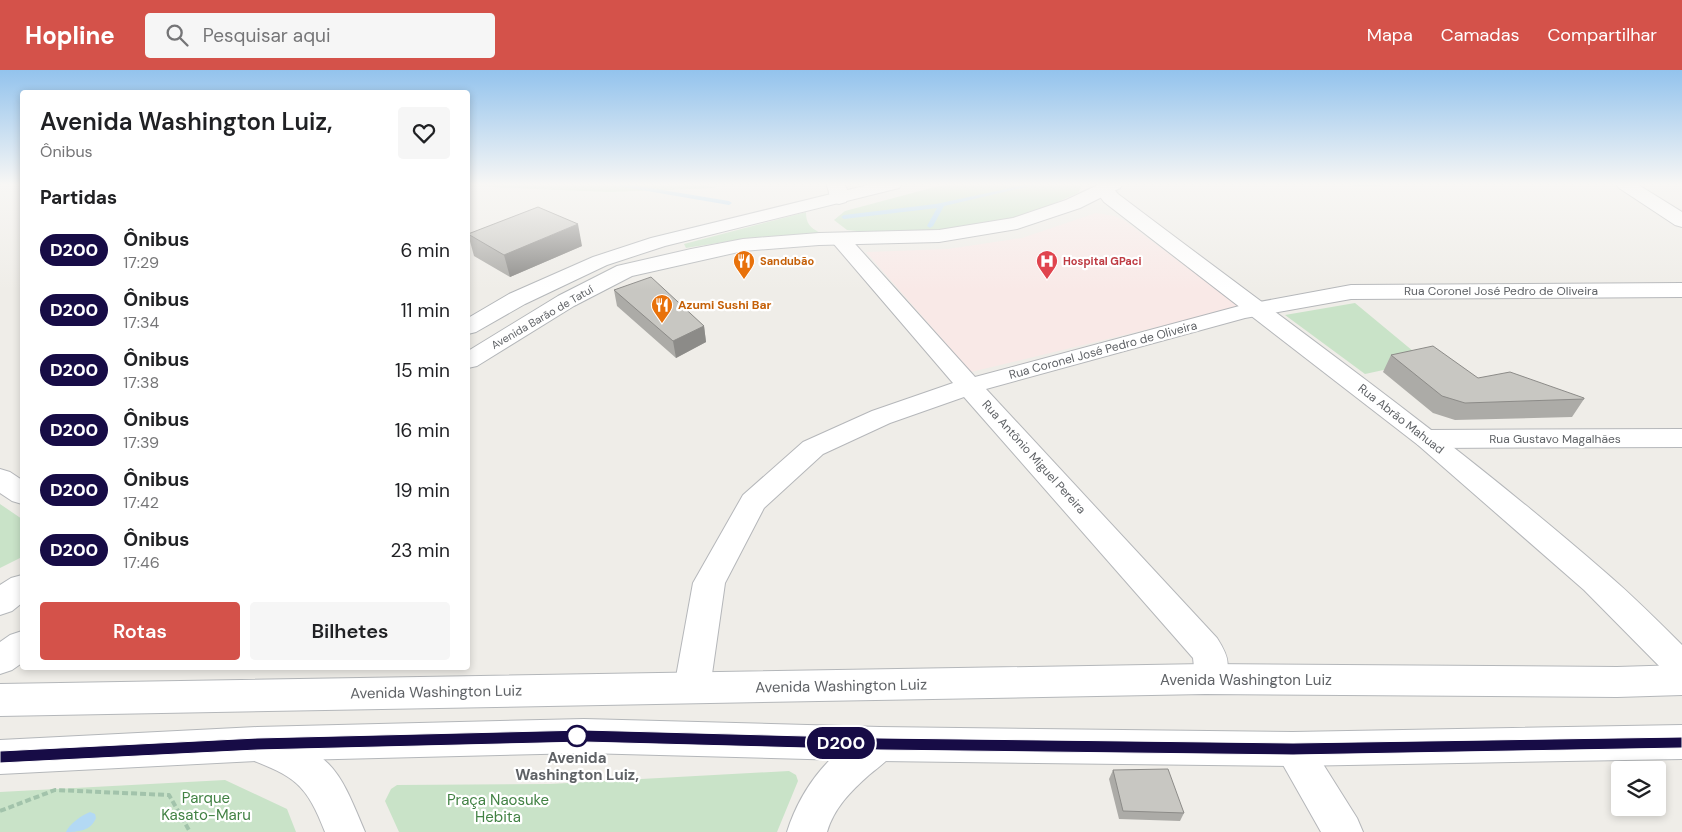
<!DOCTYPE html>
<html lang="pt">
<meta charset="utf-8">
<style>
:root{--surface:#fff;--page:#f6f6f6;--text:#202124;--muted:#757577;--accent:#d4524a}
body{margin:0;font-family:"DM Sans",sans-serif;background:var(--page);color:var(--text);height:100vh;display:flex;flex-direction:column;font-size:19px;white-space:nowrap}
*{box-sizing:border-box;margin:0}
p{font-size:16px;color:var(--muted)}
.icon{flex:none;width:28px;height:28px;fill:none;stroke:currentColor;stroke-width:2;stroke-linecap:round;stroke-linejoin:round}
.map{position:relative;flex:1;overflow:hidden}
.details{position:absolute;left:20px;top:20px;width:450px;height:580px;display:flex;flex-direction:column;background:var(--surface);border-radius:5px;box-shadow:0 2px 8px #0003}
.details>*{flex:none}
.badge{padding:0 10px;border-radius:16px;font-size:18px;line-height:32px}
.buttons{position:absolute;left:1611px;top:691px;display:grid;gap:10px}
.buttons a{display:grid;place-items:center;width:55px;height:55px;border-radius:5px;background:var(--surface);box-shadow:0 2px 8px #0003;font-size:25px}
.map>.badge{position:absolute;translate:-50% -50%;box-shadow:0 0 0 2px #fff}
h2{padding:0 20px;font-size:19px;line-height:45px}
.round{display:grid;place-items:center;flex:none;width:52px;height:52px;border-radius:5px;background:var(--page)}
.headline{display:flex;align-items:center;justify-content:space-between;height:85px;padding:0 20px}
h1{font-size:24px;font-weight:600;line-height:38px}
.button{display:flex;gap:10px;margin-top:auto;padding:10px 20px}
.button a{flex:1;height:58px;border-radius:5px;background:var(--accent);color:#fff;font-size:20px;font-weight:600;line-height:58px;text-align:center}
.button a+a{background:var(--page);color:var(--text)}
ul{padding:0;list-style:none}
li{display:flex;align-items:center;gap:15px;height:60px;padding:0 20px}
li div{flex:1}
li b{display:block;font-size:19px}
li em{font-style:normal}
li .badge{min-width:55px;font-weight:700;text-align:center}
header{display:flex;align-items:center;gap:30px;box-sizing:border-box;height:70px;padding:0 25px;background:var(--accent);color:#fff}
header strong{font-size:24px}
nav{display:flex;gap:28px;margin-inline-start:auto;font-size:18px}
.search{width:350px;height:45px;background:var(--page);display:flex;align-items:center;gap:12px;box-sizing:border-box;padding:0 18px;border-radius:5px;color:var(--muted);font-size:19px}
.map>svg:first-child{display:block}
.medical{fill:#f9e9e7}
.green{fill:#c9e3c8}
.lines{fill:none;stroke-linecap:round;stroke-linejoin:round}
.stream{fill:#b3d9f4;fill-rule:evenodd}
.minor-casing{stroke:#b5b7ba;stroke-width:2}
.tertiary-casing{stroke:#b5b7ba;stroke-width:2}
.secondary-casing{stroke:#b4b7ba;stroke-width:2}
.path{stroke:#a2c3ab;stroke-width:4;stroke-dasharray:6 3;stroke-linecap:butt}
.minor{fill:#fff;fill-rule:evenodd}
.tertiary{fill:#fff;fill-rule:evenodd}
.secondary{fill:#fff;fill-rule:evenodd}
.wall{fill:#acaba7}
.shaded-wall{fill:#8c8b88}
.building{fill:#c8c7c2;stroke:#8c8b88}
.line{fill:#170c46;stroke:#fff}
.stop-dot{fill:#fff;stroke:#170c46;stroke-width:2.5}
.labels{text-anchor:middle;dominant-baseline:central;stroke-width:4.5;stroke-linejoin:round;paint-order:stroke}
.far-food-label{font-size:11px;font-weight:bold;fill:#c56008;stroke:#fff;text-anchor:start}
.far-health-label{font-size:11px;font-weight:bold;fill:#be3a42;stroke:#fff;text-anchor:start}
.far-street-label{font-size:11px;fill:#5f6266;stroke:#fff}
.street-label{font-size:12px;fill:#5f6266;stroke:#fff}
.food-label{font-size:12px;font-weight:bold;fill:#c56008;stroke:#fff;text-anchor:start}
.near-street-label{font-size:15px;fill:#5f6266;stroke:#fff}
.near-stop-label{font-size:15px;font-weight:bold;fill:#5f6266;stroke:#fff}
.near-park-label{font-size:15px;fill:#428244;stroke:#fff}
</style>
<header>
<strong>Hopline</strong>
<div class="search"><svg class="icon" aria-label="search" viewBox="0 0 24 24"><circle cx="10" cy="10" r="6"/><path d="M15 15l6 6"/></svg>Pesquisar aqui</div>
<nav><a>Mapa</a><a>Camadas</a><a>Compartilhar</a></nav>
</header>
<div class="map">
<svg width="1682" height="762" viewBox="0 0 1682 762">
<rect width="100%" height="100%" fill="#efede8"/>
<path class="medical" d="M1096 143 1115 146 1125 151 1240 237 971 302 866 182 948 179 1022 168Z"/>
<path class="green" d="M468 114H700L716 118 609 122 468 116Z
M946 114H1083L1078 123 1034 142 980 156 926 161 876 163 847 160 834 150 845 141Z
M806 142C806 154 810 157 820 163L749 168 686 178 684 174Z
M1355 233 1425 291 1365 304 1285 245Z
M0 434 22 449V487L0 498Z
M789 701 796 705 798 711 777 762H399L385 731 391 719 397 715 550 714Z
M225 710 287 739 296 762H0V722Z"/>
<g class="lines">
<path class="stream" d="M615 114H626L729 131 732 133 729 135 618 116Z
M1030 114H1039L944 136 933 156 930 158 927 156 937 138 844 149 841 147 844 145 936 134Z
M1350 114H1383L1380 116H1353Z
M90 742 95 744 96 748C91 761 78 762 66 762 69 754 82 745 90 742Z"/>
<g class="minor-casing">
<path id="minor" d="M826 114H844C848 120 850 125 846 132L839 134 832 132C828 126 830 120 826 114Z
M881 114H901L898 118 892 119 884 118Z
M1616 114H1637L1682 142V157L1675 155 1619 118Z
M840 163 847 165 975 307 1243 235 1351 215 1682 213V227L1351 229 1245 248 986 319 1217 568C1231 590 1231 597 1218 620L1205 624 1192 620 1187 609 1194 597 1193 588 964 327 890 353 823 384 764 438 725 513 710 618 705 629 692 633 679 629 674 618 693 513 743 425 803 372 872 341 953 313 833 173 830 169 833 165Z
M1682 359V377L1428 378 1418 375 1414 369 1418 363 1428 360Z
M1293 662 1306 667 1357 748 1363 762H1321L1274 679 1280 667Z"/>
</g>
<g class="tertiary-casing">
<path id="tertiary" d="M1104 114 1111 116 1118 124C1281 248 1450 367 1605 502 1632 525 1657 550 1682 575V612L1670 607 1584 520 1418 375 1104 132 1095 120 1097 116Z
M0 399 10 402 22 410V434L12 431 0 423Z
M880 657 893 662 899 674C892 688 881 695 869 705 851 721 834 738 827 762H787C801 717 834 674 880 657Z
M260 659C332 685 336 692 365 762H325C306 713 295 707 247 688L241 676 247 664Z"/>
</g>
<g class="secondary-casing">
<path id="secondary" d="M872 114H902L899 118 665 176 607 195 525 234 476 262 468 264V248L509 224 593 187 651 168Z
M1100 114H1123L1120 118 1080 138 1017 159 939 172 819 175 743 181 632 206 574 236 477 296 468 298V281L558 226 617 196 691 179 743 169 819 163 939 160 1013 148 1066 130Z
M22 505V533L12 541 0 545V515L11 508Z
M22 561V593L12 600 0 604V572L10 565Z
M1205 594 1617 597 1682 595V625L1617 627 1205 624 0 646V614Z
M584 649 880 657 1293 662 1682 655V689L1293 696 880 691 584 683 257 691 0 704V670L257 657Z"/>
</g>
<path class="path" d="M0 741 55 720 169 725 190 762"/>
<use href="#minor" class="minor"/>
<use href="#tertiary" class="tertiary"/>
<use href="#secondary" class="secondary"/>
</g>
<path class="wall" d="M468 164 582 176 510 207 474 186Z
M614 220 704 256 706 272 676 288 617 236Z
M1391 285 1478 308 1584 329 1572 347 1455 350 1433 343 1383 302Z
M1113 700 1184 743 1180 751 1119 749 1109 709Z"/>
<path class="shaded-wall" d="M578 154 582 176 510 207 504 185Z
M704 256 706 272 676 288 673 271Z"/>
<path class="building" d="M538 137 578 154 504 185 468 164Z
M651 207 704 256 673 271 614 220Z
M1433 276 1478 308 1510 302 1584 328V329L1465 333 1442 326 1391 285Z
M1168 699 1184 743 1123 741 1113 700Z"/>
<linearGradient id="sky" x2="0" y2="1"><stop stop-color="#93c3ed"/><stop offset="0.52" stop-color="#f8f7f5"/><stop offset="1" stop-color="#f8f7f5" stop-opacity="0"/></linearGradient>
<rect width="1682" height="220" fill="url(#sky)"/>
<path class="line" d="M584 660 880 668 1293 673 1682 667V678L1293 685 880 680 584 672 257 680 0 693V681L257 668Z"/>
<defs>
<g id="restaurant-pin" transform="scale(1.125)"><path d="M0 17L-7.5 6A9.5 9.5 0 1 1 7.5 6Z" fill="#e8710a" stroke="#fff"/><path d="M-5-6h1v4h1v-4h1v4h1v-4h1v5L-1.5 .5V6h-2V.5L-5-1ZM5-6V6H3V1.5H1.5Q1.5-4 5-6Z" fill="#fff"/></g>
<g id="hospital-pin" transform="scale(1.125)"><path d="M0 17L-7.5 6A9.5 9.5 0 1 1 7.5 6Z" fill="#e0444e" stroke="#fff"/><path d="M-5-5h3v3.5h4V-5h3V5h-3V1.5h-4V5h-3Z" fill="#fff"/></g>
</defs>
<g fill-rule="evenodd">
<use href="#restaurant-pin" x="744" y="191"/>
<use href="#hospital-pin" x="1047" y="191"/>
<use href="#restaurant-pin" x="662" y="235"/>
</g>
<circle class="stop-dot" cx="577" cy="666" r="10"/>
<g class="labels">
<g class="far-food-label">
<text x="760" y="191">Sandubão</text>
</g>
<g class="far-health-label">
<text x="1063" y="191">Hospital GPaci</text>
</g>
<g class="far-street-label">
<text transform="translate(542 247) rotate(-30)">Avenida Barão de Tatuí</text>
</g>
<g class="street-label">
<text x="1501" y="221">Rua Coronel José Pedro de Oliveira</text>
<text transform="translate(1103 280) rotate(-15)">Rua Coronel José Pedro de Oliveira</text>
<text transform="translate(1401 349) rotate(38)">Rua Abrão Mahuad</text>
<text x="1555" y="369">Rua Gustavo Magalhães</text>
<text transform="translate(1034 387) rotate(48)">Rua Antônio Miguel Pereira</text>
</g>
<g class="food-label">
<text x="678" y="235">Azumi Sushi Bar</text>
</g>
<g class="near-street-label">
<text x="1246" y="610">Avenida Washington Luiz</text>
<text transform="translate(841 616) rotate(-1)">Avenida Washington Luiz</text>
<text transform="translate(436 622) rotate(-1)">Avenida Washington Luiz</text>
</g>
<g class="near-stop-label">
<text x="577" y="688">Avenida<tspan x="577" dy="17">Washington Luiz,</tspan></text>
</g>
<g class="near-park-label">
<text x="206" y="728">Parque<tspan x="206" dy="17">Kasato-Maru</tspan></text>
<text x="498" y="730">Praça Naosuke<tspan x="498" dy="17">Hebita</tspan></text>
</g>
</g>
</svg>
<div class="buttons">
<a><svg class="icon" aria-label="layers" viewBox="0 0 24 24"><path d="M12 4l9 5-9 5-9-5zM3 14l9 5 9-5"/></svg></a>
</div>
<b class="badge" style="left:841px;top:673px;background:#170c46;color:#fff">D200</b>
<section class="details">
<div class="headline"><div><h1>Avenida Washington Luiz,</h1><p>Ônibus</p></div><a class="round"><svg class="icon" aria-label="heart" viewBox="0 0 24 24"><path d="M12 20l-8-8c-3-5 5-10 8-4 3-6 11-1 8 4z"/></svg></a></div>
<h2>Partidas</h2>
<ul>
<li><span class="badge" style="background:#170c46;color:#fff">D200</span><div><b>Ônibus</b><p>17:29</p></div><em>6 min</em></li>
<li><span class="badge" style="background:#170c46;color:#fff">D200</span><div><b>Ônibus</b><p>17:34</p></div><em>11 min</em></li>
<li><span class="badge" style="background:#170c46;color:#fff">D200</span><div><b>Ônibus</b><p>17:38</p></div><em>15 min</em></li>
<li><span class="badge" style="background:#170c46;color:#fff">D200</span><div><b>Ônibus</b><p>17:39</p></div><em>16 min</em></li>
<li><span class="badge" style="background:#170c46;color:#fff">D200</span><div><b>Ônibus</b><p>17:42</p></div><em>19 min</em></li>
<li><span class="badge" style="background:#170c46;color:#fff">D200</span><div><b>Ônibus</b><p>17:46</p></div><em>23 min</em></li>
</ul>
<div class="button"><a>Rotas</a><a>Bilhetes</a></div>
</section>
</div>
